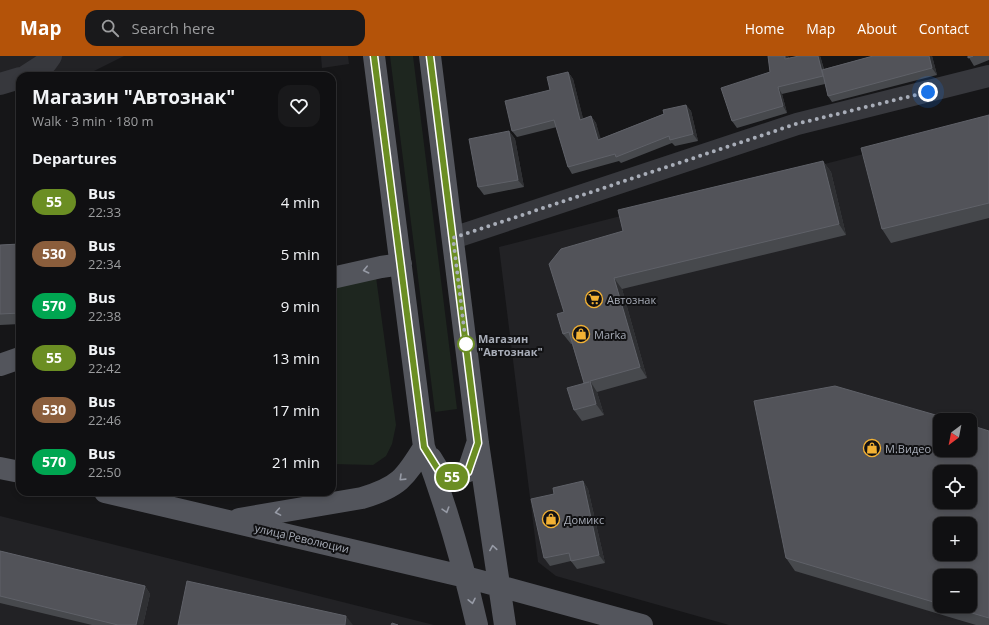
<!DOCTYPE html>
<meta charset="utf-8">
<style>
:root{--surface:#101012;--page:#19191b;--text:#f1f3f6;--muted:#9c9d9f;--line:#303032;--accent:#b45309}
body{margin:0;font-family:"Open Sans",sans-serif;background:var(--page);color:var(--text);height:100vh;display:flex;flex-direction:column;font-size:15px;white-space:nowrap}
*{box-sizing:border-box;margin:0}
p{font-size:13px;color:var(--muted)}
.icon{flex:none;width:22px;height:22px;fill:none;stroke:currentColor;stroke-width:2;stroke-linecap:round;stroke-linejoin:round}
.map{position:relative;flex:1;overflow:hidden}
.sheet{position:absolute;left:16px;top:16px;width:320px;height:424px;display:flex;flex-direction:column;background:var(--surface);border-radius:12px;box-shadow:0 2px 6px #0003,0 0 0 1px var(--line)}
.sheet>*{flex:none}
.badge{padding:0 8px;border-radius:13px;font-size:14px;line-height:26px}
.needle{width:26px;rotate:212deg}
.controls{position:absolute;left:933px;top:357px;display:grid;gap:8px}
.controls a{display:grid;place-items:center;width:44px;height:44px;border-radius:8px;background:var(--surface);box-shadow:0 2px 6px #0003,0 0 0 1px var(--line);font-size:20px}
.you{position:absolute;width:20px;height:20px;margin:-10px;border:3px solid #fff;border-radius:50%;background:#1a73e8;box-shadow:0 0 0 6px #1a73e833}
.map>.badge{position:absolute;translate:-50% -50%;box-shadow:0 0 0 2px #fff}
h2{padding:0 16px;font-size:15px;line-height:36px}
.round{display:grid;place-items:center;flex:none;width:42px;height:42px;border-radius:12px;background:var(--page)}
.head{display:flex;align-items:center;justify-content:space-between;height:68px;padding:0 16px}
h1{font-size:19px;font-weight:700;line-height:30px}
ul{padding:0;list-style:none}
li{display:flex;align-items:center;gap:12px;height:52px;padding:0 16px}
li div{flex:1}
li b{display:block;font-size:15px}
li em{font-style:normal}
li .badge{min-width:44px;font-weight:700;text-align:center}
header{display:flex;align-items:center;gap:24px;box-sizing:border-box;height:56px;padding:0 20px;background:var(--accent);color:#fff}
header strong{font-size:19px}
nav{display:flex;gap:22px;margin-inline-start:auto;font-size:14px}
.search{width:280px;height:36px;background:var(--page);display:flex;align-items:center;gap:10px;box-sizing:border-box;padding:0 14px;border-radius:12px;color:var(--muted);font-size:15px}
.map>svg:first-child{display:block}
.built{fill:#222225;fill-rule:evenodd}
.green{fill:#1e261f}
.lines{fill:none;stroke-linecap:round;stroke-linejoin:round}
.minor{stroke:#37383d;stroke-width:22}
.major{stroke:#53555c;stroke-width:22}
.wall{fill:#47494d;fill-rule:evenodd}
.shaded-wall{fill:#2f3033}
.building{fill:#525359;stroke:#5f6168;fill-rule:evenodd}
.oneway{stroke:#979ba6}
.line-casing{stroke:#fff;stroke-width:9}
.line{stroke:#6b8e23;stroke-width:6}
.walk{stroke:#a8adb8;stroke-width:4;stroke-dasharray:0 7.2}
.stop-dot{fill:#fff;stroke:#6b8e23;stroke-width:2}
.labels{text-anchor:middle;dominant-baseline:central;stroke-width:4;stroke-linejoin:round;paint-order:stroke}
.poi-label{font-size:11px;fill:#a8adb8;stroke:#111113;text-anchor:start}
.stop-label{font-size:11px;font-weight:bold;fill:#a8adb8;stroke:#111113;text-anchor:start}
.street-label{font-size:11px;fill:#a8adb8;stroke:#111113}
</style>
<header>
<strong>Map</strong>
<div class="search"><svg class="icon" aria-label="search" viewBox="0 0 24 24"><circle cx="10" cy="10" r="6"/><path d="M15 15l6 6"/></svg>Search here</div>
<nav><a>Home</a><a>Map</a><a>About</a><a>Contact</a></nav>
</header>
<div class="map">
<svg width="989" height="569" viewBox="0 0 989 569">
<rect width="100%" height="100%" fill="#161618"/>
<path class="built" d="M0 0H124L94 15 73 20H20V32L0 39Z
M321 0H348L349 8 322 12Z
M989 66V569H729L556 520 538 506 499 191ZM940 364H970V394H940ZM940 416H970V446H940ZM940 468H970V498H940ZM940 520H970V550H940Z
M0 460 434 569H0Z"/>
<path class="green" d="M390 0H413L457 353 435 356Z
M376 221 396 369 392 388 386 400 373 409 332 408V231Z"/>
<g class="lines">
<path class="minor" d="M26 20 46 7 51 0
M0 28 20 22
M453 182 797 68 989 20"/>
<path class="major" d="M374 0 424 391C446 449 463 508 477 569
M430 0 478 387 505 569
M332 222 381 211 401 208
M0 309 20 302
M431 402 439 415 453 421 468 415 477 388
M0 412 20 416
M105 436 466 521 642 569
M239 463 362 442C399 431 405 422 424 391"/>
</g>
<path class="wall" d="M768 0H788L789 2 799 0H820L821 3 824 13 873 0H932L937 19 832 46 828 40 825 28 782 38 787 57 737 72 732 65 770 16Z
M968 0H989V4L974 10Z
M568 16 573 23 583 63 591 60 596 67 600 83 686 49 691 55 698 85 675 90 672 87 621 107 619 105 572 118 568 111 557 71 517 81 512 75 550 34Z
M989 59V162L891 187 882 173Z
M509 75 515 83 524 131 484 139 478 131Z
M823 105 831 116 846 179 622 233 647 322 597 336 604 359 582 365 574 354 584 327 572 288H571L563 278 623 175Z
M20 188V268L0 269V189Z
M989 375V569H976L795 515 786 502ZM940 520 970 550H940Z
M583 425 588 433 605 507 577 513 571 505 550 510 544 502 554 438Z
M0 495 145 530 150 538 143 569H92L0 547Z"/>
<path class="shaded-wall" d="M785 0H788V1L790 10 785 3Z
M818 0H820L821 3 827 27 823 20Z
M929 0H932L937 19 932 12Z
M568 16 573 23 585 70 580 64Z
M778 31 782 38 787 57 783 50Z
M686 49 691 55 698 85 693 78Z
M591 60 596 67 603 90 598 84Z
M509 75 515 83 524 131 518 124Z
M823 105 831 116 846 179 839 168Z
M614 222 622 233 647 322 640 311Z
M590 325 597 336 604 359 596 348Z
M583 425 588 433 605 507 599 499Z
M145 530 150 538 143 569H136Z
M346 560 353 569H345Z"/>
<path class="building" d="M768 0H785V3L799 0H818L823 20 778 31 783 50 732 65 721 32 770 16Z
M873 0H929L932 12 828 40 822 14Z
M968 0H973L968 2Z
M568 16 580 64 591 60 598 84 664 58 663 54 686 49 693 78 670 84 669 80 616 101 615 98 568 111 554 64 512 75 505 45 550 34 547 21Z
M989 59V147L882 173 861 92Z
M509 75 518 124 478 131 469 83Z
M823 105 839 168 614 222 640 311 590 325 596 348 574 354 567 332 589 326 584 327 569 276 563 278 557 258 564 256 549 208 561 193 623 175 618 154Z
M20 188V257L0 258V189Z
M835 330 953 364H940V394H970V369L989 375V562L948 550H970V520H940V548L786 502 754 345ZM940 416H970V446H940ZM940 468H970V498H940Z
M583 425 599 499 571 505 569 497 544 502 531 443 554 438 553 432Z
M0 495 145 530 136 569H118L0 540Z
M187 525 346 560 345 569H178Z
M392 567 398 569H391Z"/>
<defs><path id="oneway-chevron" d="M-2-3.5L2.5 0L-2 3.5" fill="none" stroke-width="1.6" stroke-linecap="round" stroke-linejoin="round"/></defs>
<g class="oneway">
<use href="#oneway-chevron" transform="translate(366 214) rotate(167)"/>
<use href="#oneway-chevron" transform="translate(402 422) rotate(136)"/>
<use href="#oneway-chevron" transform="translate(446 454) rotate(73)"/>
<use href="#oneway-chevron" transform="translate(278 456) rotate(170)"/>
<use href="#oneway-chevron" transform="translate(493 492) rotate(-99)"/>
<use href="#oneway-chevron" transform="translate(472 545) rotate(78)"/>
</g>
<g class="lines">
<g class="line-casing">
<path id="line" d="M374 0 424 391 439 415 453 421 468 416 478 387 430 0"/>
</g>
<use href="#line" class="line"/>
<path class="walk" d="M466 288 453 182 796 68 928 36"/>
</g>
<defs>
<g id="supermarket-ring" transform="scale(0.9)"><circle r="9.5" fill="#111113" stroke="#f2b134" stroke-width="1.5"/><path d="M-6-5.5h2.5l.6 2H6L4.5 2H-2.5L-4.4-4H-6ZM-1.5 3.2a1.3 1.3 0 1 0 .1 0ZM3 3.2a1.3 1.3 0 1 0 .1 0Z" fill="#f2b134"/></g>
<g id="shop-ring" transform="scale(0.9)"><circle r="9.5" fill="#111113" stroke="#f2b134" stroke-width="1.5"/><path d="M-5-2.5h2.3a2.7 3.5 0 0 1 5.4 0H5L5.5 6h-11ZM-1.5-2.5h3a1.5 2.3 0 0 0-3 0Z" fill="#f2b134"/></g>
</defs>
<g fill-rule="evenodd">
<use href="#supermarket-ring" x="594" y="243"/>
<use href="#shop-ring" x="581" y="278"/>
<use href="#shop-ring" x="872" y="392"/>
<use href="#shop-ring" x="551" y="463"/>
</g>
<circle class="stop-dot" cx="466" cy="288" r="8"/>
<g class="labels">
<g class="poi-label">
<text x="607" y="243">Автознак</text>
<text x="594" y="278">Marka</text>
<text x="885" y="392">М.Видео</text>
<text x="564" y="463">Домикс</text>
</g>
<g class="stop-label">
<text x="478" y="282">Магазин<tspan x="478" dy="13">"Автознак"</tspan></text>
</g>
<g class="street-label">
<text transform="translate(302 482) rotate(13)">улица Революции</text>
</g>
</g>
</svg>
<div class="controls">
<a><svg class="needle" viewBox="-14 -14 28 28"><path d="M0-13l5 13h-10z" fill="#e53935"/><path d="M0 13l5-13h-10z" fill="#9c9d9f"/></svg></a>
<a><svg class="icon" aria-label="locate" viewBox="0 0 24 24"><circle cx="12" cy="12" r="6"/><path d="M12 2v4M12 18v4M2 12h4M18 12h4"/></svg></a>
<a>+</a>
<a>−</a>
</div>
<div class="you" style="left:928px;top:36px"></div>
<b class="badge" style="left:452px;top:421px;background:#6b8e23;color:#fff">55</b>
<section class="sheet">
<div class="head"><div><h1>Магазин &quot;Автознак&quot;</h1><p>Walk · 3 min · 180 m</p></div><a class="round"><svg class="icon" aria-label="heart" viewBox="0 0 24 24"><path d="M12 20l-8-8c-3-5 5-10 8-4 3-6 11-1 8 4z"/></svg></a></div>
<h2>Departures</h2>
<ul>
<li><span class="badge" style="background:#6b8e23;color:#fff">55</span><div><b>Bus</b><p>22:33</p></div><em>4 min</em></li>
<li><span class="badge" style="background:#8b5e3c;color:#fff">530</span><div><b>Bus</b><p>22:34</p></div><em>5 min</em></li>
<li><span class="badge" style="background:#00a651;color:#fff">570</span><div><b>Bus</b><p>22:38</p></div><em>9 min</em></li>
<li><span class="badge" style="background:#6b8e23;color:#fff">55</span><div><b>Bus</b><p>22:42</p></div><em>13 min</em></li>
<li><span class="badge" style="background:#8b5e3c;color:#fff">530</span><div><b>Bus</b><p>22:46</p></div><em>17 min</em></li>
<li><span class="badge" style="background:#00a651;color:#fff">570</span><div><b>Bus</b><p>22:50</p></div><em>21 min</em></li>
</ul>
</section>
</div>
